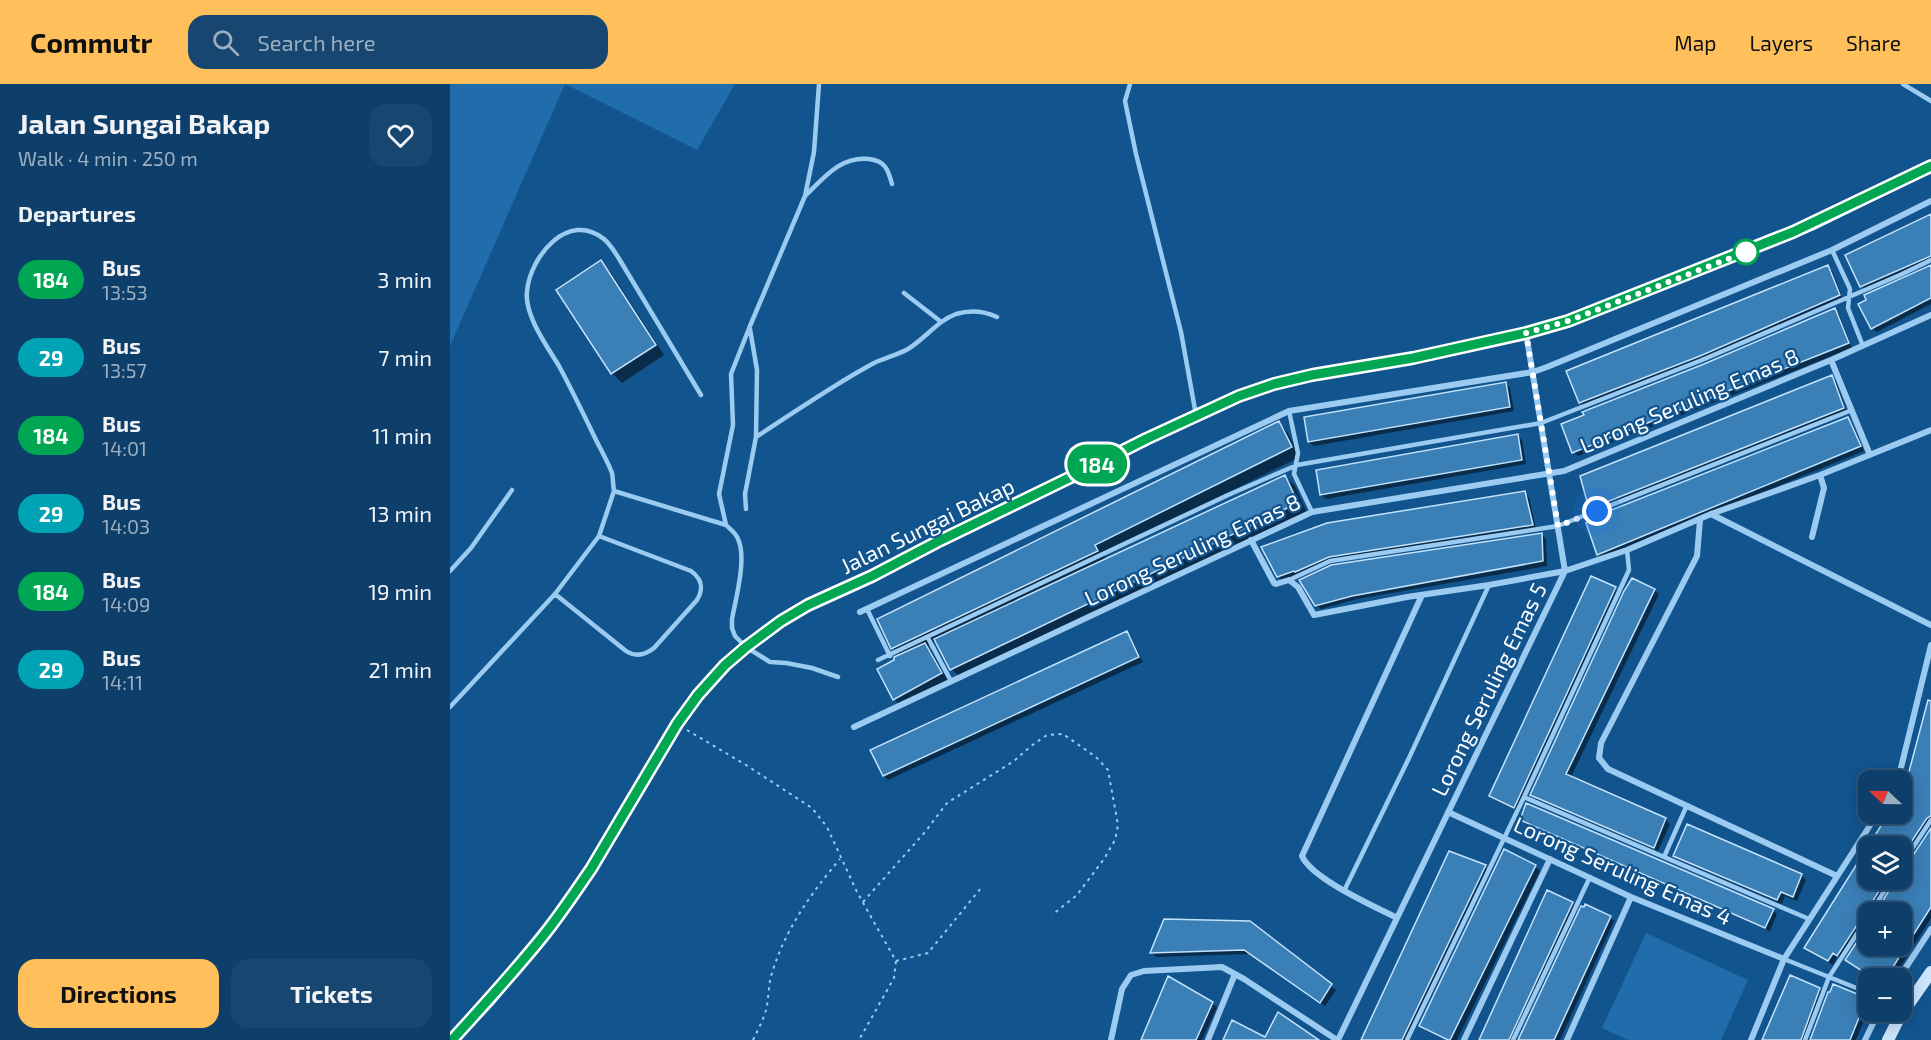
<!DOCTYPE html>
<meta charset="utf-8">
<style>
:root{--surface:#0e3f6a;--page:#174670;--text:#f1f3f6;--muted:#9bafc1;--line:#2e587e;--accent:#ffc05c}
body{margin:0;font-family:"Exo 2",sans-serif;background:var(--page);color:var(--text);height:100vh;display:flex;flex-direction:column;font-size:22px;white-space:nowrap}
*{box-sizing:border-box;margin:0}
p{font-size:20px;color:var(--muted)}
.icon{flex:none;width:33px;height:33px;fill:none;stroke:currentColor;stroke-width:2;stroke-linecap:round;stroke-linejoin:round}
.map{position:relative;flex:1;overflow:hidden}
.panel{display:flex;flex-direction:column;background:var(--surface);width:450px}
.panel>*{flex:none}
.badge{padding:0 12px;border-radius:20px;font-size:21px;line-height:39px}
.needle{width:39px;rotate:292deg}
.buttons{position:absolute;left:1408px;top:686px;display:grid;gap:12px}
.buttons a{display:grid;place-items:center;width:54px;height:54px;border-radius:12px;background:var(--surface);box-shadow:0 3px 15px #0003,0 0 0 2px var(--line);font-size:30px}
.you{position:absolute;width:30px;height:30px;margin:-15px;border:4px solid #fff;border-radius:50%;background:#1a73e8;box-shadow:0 0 0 9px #1a73e833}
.map>.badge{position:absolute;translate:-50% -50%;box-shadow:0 0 0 3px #fff}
h2{padding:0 18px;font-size:22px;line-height:54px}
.round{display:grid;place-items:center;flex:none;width:63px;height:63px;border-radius:18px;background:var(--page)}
.summary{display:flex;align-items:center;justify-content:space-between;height:102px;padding:0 18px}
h1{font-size:28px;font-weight:700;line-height:45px}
.action{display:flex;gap:12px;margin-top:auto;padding:12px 18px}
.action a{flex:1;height:69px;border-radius:18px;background:var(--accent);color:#111;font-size:24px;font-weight:700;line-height:69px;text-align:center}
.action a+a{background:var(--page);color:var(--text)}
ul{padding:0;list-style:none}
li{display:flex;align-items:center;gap:18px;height:78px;padding:0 18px}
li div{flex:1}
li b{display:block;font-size:22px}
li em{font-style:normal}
li .badge{min-width:66px;font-weight:700;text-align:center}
header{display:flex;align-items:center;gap:36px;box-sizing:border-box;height:84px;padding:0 30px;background:var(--accent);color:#111}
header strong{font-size:28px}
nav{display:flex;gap:33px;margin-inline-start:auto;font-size:21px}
.search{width:420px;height:54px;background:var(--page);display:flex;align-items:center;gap:15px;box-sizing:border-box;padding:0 21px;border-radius:18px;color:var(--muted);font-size:22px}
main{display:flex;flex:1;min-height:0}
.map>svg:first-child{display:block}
.green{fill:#216dab}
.shadow{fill:#0007}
.building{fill:#3b7fb7;stroke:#c3e3fc;stroke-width:1.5}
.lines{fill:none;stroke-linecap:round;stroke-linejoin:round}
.path{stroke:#9ccbf1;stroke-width:2;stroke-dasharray:3 4.5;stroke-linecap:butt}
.lane{stroke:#9ccbf1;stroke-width:4.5}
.street{stroke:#9ccbf1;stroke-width:6}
.secondary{stroke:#cbe5fc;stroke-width:12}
.line-casing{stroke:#fff;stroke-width:14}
.line{stroke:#00a651;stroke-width:9}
.walk{stroke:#fff;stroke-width:6;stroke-dasharray:0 10.8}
.stop-dot{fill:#fff;stroke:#00a651;stroke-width:3}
.labels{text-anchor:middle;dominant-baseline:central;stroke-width:4.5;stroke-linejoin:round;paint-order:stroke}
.street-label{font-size:22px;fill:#fff;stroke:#12548e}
</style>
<header>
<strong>Commutr</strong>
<div class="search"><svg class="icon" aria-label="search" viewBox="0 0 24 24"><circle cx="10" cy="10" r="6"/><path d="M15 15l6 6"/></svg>Search here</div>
<nav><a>Map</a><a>Layers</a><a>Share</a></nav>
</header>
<main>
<section class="panel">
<div class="summary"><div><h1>Jalan Sungai Bakap</h1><p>Walk · 4 min · 250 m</p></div><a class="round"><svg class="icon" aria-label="heart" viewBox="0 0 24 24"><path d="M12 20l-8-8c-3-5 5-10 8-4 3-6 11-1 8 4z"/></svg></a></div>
<h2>Departures</h2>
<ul>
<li><span class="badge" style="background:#00a651;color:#fff">184</span><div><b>Bus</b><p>13:53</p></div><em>3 min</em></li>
<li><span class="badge" style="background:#00a3b4;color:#fff">29</span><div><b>Bus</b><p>13:57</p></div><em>7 min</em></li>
<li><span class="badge" style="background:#00a651;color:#fff">184</span><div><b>Bus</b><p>14:01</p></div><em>11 min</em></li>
<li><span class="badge" style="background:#00a3b4;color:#fff">29</span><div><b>Bus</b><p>14:03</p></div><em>13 min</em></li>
<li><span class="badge" style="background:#00a651;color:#fff">184</span><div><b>Bus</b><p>14:09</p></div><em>19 min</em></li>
<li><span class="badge" style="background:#00a3b4;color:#fff">29</span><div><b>Bus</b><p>14:11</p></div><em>21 min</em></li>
</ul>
<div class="action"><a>Directions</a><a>Tickets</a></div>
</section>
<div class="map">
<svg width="1481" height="956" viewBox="0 0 1481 956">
<rect width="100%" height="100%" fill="#12548e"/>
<path class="green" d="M0 0H115L0 262Z
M115 0H285L247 66Z
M1196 849 1298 896 1271 956H1178L1152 944Z"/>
<path class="shadow" d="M1481 132V177L1416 207 1412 202Z
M150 178 160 187 214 271 172 299 162 289 108 206Z
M1378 183 1382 187 1393 215 1135 323 1130 318Z
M1481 183V220L1427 248 1422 244Z
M1385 226 1389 230 1402 264 1128 372 1124 368 1254 282Z
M1381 293 1386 297 1397 329 1144 429 1140 424Z
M1056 299 1060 304 1064 327 864 362 859 358Z
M1397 334 1402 339 1414 367 1152 474 1148 470Z
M829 339 838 349 850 373 654 470 656 475 835 393 845 402 857 429 511 594 501 585 487 557 477 562 482 568 498 597 451 622 444 615 451 572 443 564Z
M1068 352 1072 356 1076 380 876 415 871 410Z
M1074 409 1079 413 1086 445 884 476 833 497 828 492 877 440Z
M1092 451 1096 455 1097 482 907 515 871 525 866 521Z
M1165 505 1170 509 1068 727 1045 716 1041 712Z
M1204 506 1209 510 1121 693 1215 735 1220 740 1208 767 1086 715 1082 710Z
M677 548 681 553 693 578 438 696 434 692 422 666Z
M1452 708 1481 726V739L1452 784V762H1421L1440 729H1452Z
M1071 736 1323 826 1327 830 1320 847 1076 740Z
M1238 742 1352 792 1356 796 1347 817 1335 812 1332 820 1229 776 1225 772Z
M1481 747V834L1443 894H1422L1397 876 1419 842V861H1452V828H1428L1448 795 1443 797 1392 875 1388 872 1383 881 1360 868 1356 864 1419 765V795H1452V785L1457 784Z
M1000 769 1035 783 1040 787 958 956H913Z
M1085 782 1090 787 1007 956H996L975 946 971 941Z
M1122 820 1127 824 1064 956H1030Z
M1160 833 1164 837 1110 956H1070Z
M799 838 886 906 875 922 800 870 706 873 702 869Z
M1369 905 1374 910 1356 956H1314Z
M1416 915 1419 918V924L1406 956H1361Z
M762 919 767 923 752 956H692Z"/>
<path class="building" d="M1481 130V172L1410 203 1395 171Z
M151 176 206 261 161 290 106 206Z
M1378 181 1390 211 1250 272 1129 319 1116 287Z
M1481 181V214L1421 245 1408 220 1416 216 1414 211Z
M1385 224 1399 259 1122 369 1111 340 1134 331 1132 328 1254 280Z
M1382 291 1394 324 1139 425 1130 392Z
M1056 298 1060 323 858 358 854 333Z
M1398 333 1411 362 1147 471 1136 439 1142 436 1141 434Z
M829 337 842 363 645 461 648 467 441 565 427 535Z
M1068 350 1072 376 870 411 866 386Z
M835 391 848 419 500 586 484 555Z
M1075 407 1083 441 879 473 845 488 844 487 827 493 811 463 877 439Z
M1092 449 1093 477 902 512 865 522 849 496 881 481Z
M1141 492 1166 503 1064 724 1039 712Z
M1182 494 1205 505 1116 690 1216 734 1204 764 1080 711 1174 507Z
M677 547 689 573 433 692 420 666Z
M475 559 492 589 443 616 427 585 444 576V573Z
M1478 616 1481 617V732L1477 734 1452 772V762H1419V795H1437L1387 872 1383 869 1378 877 1354 864 1439 729H1452V705L1456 699Z
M1076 719 1324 825 1315 844 1070 736Z
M1237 740 1352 790 1343 813 1331 808 1327 816 1223 772Z
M1481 744V823L1436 894H1423L1395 876 1419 839V861H1452V828H1426L1446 795H1452V784L1456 782Z
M1054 765 1086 781 1000 956H998L969 942Z
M999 767 1036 781 952 956H911Z
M1097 806 1123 818 1059 956H1029Z
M1135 820 1161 832 1104 956H1068L1131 822 1134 823Z
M714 835 800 837 882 900 870 919 794 866 700 869Z
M1340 891 1370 904 1351 956H1312Z
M718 892 763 918 746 956H691Z
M1383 900 1417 914 1400 956H1360L1378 908H1380Z
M828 928 869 956H773L782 936 815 953Z"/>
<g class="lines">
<path class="path" d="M237 646 296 681 362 724 377 743 407 808 446 877 444 894 409 956
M413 818 475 748 497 719 564 677 581 662 597 651 613 650 646 673 658 686 668 741 665 756 654 775 627 811 602 831
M446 877 478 869 531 804
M303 956C308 946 313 936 316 926 319 914 318 901 322 889 335 846 361 809 390 775"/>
<path class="lane" d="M680 0 675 17 686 70 731 248 746 331
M1453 0 1481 17
M355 112C374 94 390 72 419 75 435 77 438 85 442 100
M1382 166 1400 205 1398 224 1413 262
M454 209 490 237
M251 311 168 173C164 167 160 160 154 155 118 126 80 173 77 207 74 231 97 262 109 282 122 306 134 331 146 356 151 366 158 378 162 389 163 394 163 401 164 407L276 441C281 446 286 449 288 455 297 474 286 514 282 535V544L285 552 296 563 320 578 336 579 362 584 388 593
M839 327 848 369 844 390 862 428
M306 353C345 328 383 301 424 279 435 274 447 271 458 265 476 254 487 237 506 230 520 226 534 227 547 233
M296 425 295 410 306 353 307 286 300 245
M276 441 269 410 283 341 281 290 300 242 355 112 364 68 369 0
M1177 466 1179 486 1074 713 1359 835
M0 487 21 464 62 406
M839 496 880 477 1108 442 1402 326
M105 510 176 567C185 573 195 571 204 564L247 516C254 504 252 495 241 487L149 452
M417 525 440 572
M478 554 501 597
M428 576 778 411 847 381 1091 339 1252 276 1450 191 1481 176
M0 623 105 510 149 452 164 407
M1214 773 1237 721
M1452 780 1481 736
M894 807 959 674 1039 501
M1421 828 1442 795
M1334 875 1419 909
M957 956 1074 713
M1063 956 1140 793
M1355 956 1379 893 1419 831"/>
<path class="street" d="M1381 276 1420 371
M1261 430 1481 541
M1250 436 1247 472 1151 659 1149 674 1158 685 1387 792
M1362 453 1374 404 1370 391
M801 456 824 499 826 500 839 496 848 503 864 531 957 513 1039 501 1115 487 1177 466 1261 430 1370 391 1481 346
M410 528 839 327 1083 288 1097 283 1382 166 1481 117
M404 643 862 428 1114 387 1381 276 1481 231
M1448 696 1481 561
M998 728 1181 813 1334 875
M947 834C924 822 862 795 852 772L972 511
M1449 894 1481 845
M661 956 672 905 681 891 694 887 772 883 794 895 887 956
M758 956 785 890
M888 956 1115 487 1076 249
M1014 956 1100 775
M1117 956 1181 813
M1301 956 1334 875 1428 729
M1415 956 1429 927"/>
<path class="secondary" d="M2 956 40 916 94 852 141 785 227 640 248 611 275 581 296 563 331 537 358 521 422 492 487 458 623 392 696 355 789 312 824 300 862 291 963 274 1076 249 1118 237 1307 163 1361 141 1481 82
M1438 956 1449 934 1481 888"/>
</g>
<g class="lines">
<g class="line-casing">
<path id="line" d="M2 956C33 922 64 888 93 852 110 831 125 808 141 785L227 640 248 611 275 581 296 563 331 537 358 521 422 492 487 458 623 392 696 355 789 312 824 300 862 291 963 274 1076 249 1118 237 1343 148 1481 82"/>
</g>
<use href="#line" class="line"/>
<path class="walk" d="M1147 427 1108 442 1076 249 1118 237 1296 168"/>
</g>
<circle class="stop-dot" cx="1296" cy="168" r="12"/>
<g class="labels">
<g class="street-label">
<text transform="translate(1239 316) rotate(-23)">Lorong Seruling Emas 8</text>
<text transform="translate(477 441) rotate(-26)">Jalan Sungai Bakap</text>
<text transform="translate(742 465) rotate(-25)">Lorong Seruling Emas 8</text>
<text transform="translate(1038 605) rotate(-64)">Lorong Seruling Emas 5</text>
<text transform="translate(1173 786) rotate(24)">Lorong Seruling Emas 4</text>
</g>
</g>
</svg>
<div class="buttons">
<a><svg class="needle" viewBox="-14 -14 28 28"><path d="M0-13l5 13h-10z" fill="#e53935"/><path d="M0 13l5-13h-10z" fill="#9bafc1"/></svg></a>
<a><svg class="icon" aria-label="layers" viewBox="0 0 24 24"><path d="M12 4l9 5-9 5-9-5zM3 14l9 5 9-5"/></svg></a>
<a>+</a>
<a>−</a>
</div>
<div class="you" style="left:1147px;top:427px"></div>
<b class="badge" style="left:647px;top:380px;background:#00a651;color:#fff">184</b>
</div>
</main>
